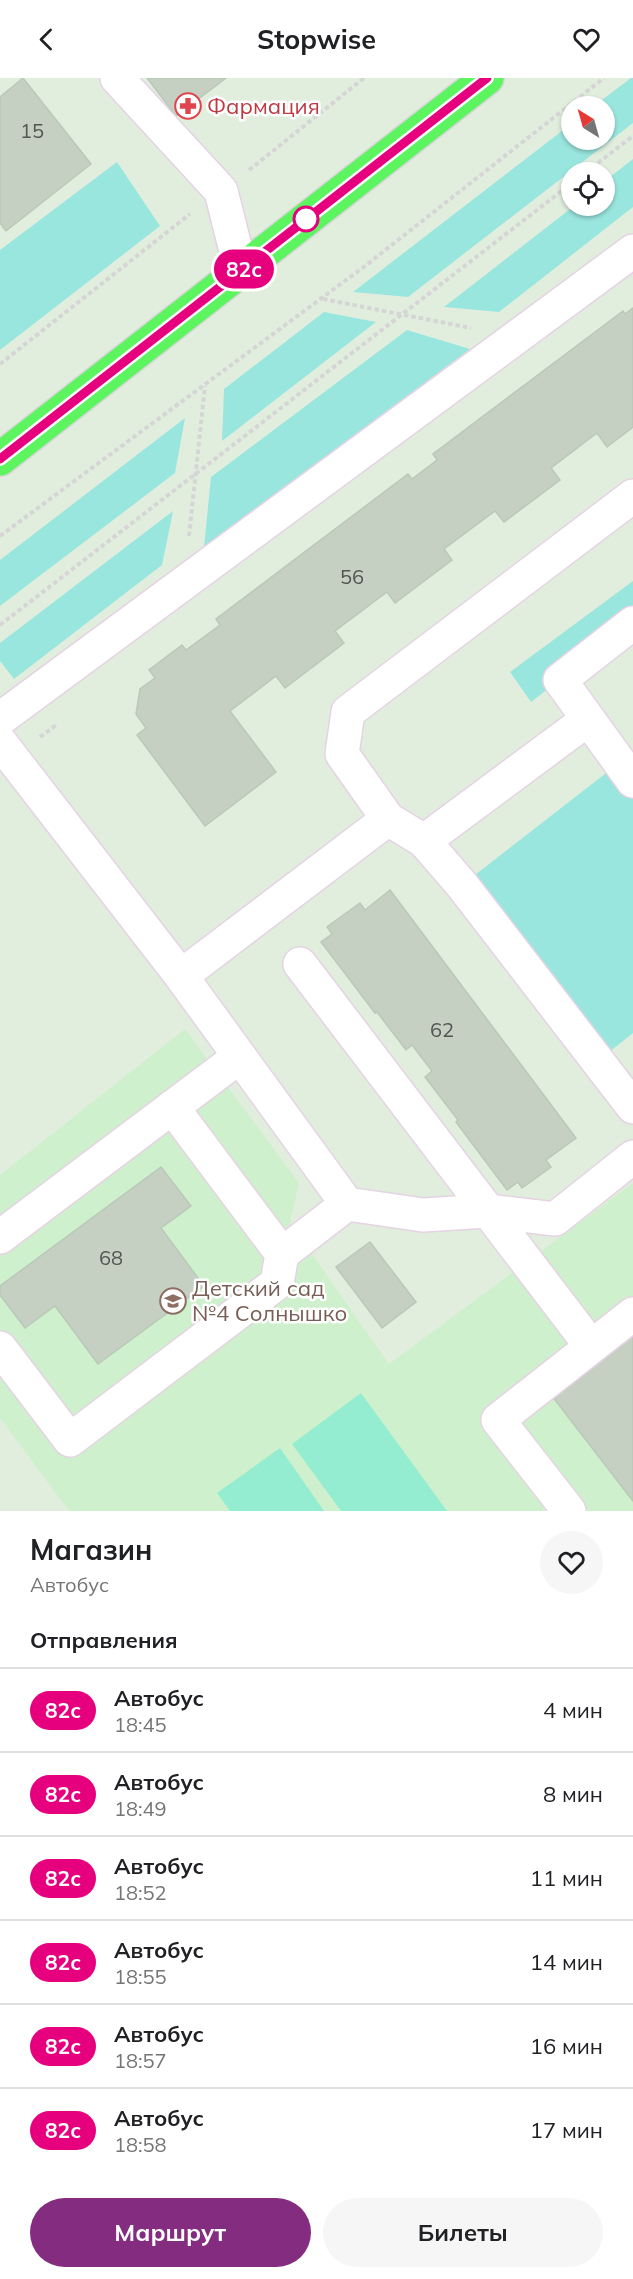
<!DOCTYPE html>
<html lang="ru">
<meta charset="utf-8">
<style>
:root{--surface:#fff;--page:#f6f6f6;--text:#202124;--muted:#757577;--line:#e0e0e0;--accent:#842c80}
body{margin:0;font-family:Mulish,sans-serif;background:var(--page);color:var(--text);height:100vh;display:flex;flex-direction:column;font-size:22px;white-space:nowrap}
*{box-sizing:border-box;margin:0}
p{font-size:20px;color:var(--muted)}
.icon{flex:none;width:33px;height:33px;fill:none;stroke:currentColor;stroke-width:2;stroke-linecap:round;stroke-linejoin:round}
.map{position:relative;height:1433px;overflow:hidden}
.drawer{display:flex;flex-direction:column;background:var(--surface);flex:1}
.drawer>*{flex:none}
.badge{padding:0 12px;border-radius:20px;font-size:21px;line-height:39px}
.needle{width:39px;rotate:323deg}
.controls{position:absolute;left:561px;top:18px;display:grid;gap:12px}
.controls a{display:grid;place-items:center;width:54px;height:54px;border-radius:50%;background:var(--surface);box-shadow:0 2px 4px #0004;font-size:30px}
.map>.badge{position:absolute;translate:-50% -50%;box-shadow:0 0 0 3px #fff}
h2{padding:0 30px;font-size:22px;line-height:54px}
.round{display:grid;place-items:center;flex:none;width:63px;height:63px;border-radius:32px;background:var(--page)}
.summary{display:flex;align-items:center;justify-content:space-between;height:102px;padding:0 30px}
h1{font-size:28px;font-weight:700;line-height:45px}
.cta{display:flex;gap:12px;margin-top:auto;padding:12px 30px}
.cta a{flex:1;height:69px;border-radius:36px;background:var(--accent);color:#fff;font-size:24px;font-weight:700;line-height:69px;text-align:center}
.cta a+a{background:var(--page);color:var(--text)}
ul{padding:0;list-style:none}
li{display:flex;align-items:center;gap:18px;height:84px;padding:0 30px;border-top:2px solid var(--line)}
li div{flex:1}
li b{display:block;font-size:22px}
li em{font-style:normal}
li .badge{min-width:66px;font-weight:700;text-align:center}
header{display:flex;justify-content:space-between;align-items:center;height:78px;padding:0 30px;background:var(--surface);font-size:27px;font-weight:700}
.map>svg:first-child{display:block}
.education{fill:#cff0cd}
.green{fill:#99e6df}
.pitch{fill:#95edd1}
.building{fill:#c5d0c3;stroke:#b9c9b7;stroke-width:1.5}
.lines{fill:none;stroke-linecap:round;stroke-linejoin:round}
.minor-casing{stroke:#e5d3e3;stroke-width:36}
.major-casing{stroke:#d5d5d5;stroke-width:36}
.path{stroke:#d5d5d5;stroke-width:4;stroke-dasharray:4.5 3;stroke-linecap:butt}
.minor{stroke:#fff;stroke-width:33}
.major{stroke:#5cf560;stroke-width:33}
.line-casing{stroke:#fff;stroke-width:14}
.line{stroke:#e6007e;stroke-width:9}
.stop-dot{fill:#fff;stroke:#e6007e;stroke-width:3}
.labels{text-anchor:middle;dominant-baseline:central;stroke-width:5;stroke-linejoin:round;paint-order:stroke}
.number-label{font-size:20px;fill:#525552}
.health-label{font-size:22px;fill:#be3a42;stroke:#fff;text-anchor:start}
.education-label{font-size:22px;fill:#785e54;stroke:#fff;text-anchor:start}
</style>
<header><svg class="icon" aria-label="back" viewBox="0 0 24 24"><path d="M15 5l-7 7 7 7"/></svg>Stopwise<svg class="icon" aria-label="heart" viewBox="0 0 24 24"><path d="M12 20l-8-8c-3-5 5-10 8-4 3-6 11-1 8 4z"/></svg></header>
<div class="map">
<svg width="633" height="1433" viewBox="0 0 633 1433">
<rect width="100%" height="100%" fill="#e1eede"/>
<path class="education" d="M185 951 299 1105 290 1145 389 1286 633 1105V1433H69L0 1340V1097Z"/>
<path class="green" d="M631 0H633V45L408 219 353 214 571 46 572 62H604V28H594Z
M633 81V129L499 234 444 229 574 128H604L605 103Z
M117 84 160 148 0 272V172Z
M324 234 376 244 222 363 224 311Z
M407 252 470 271 204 469 211 399Z
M185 340 175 395 0 528V482Z
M173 433 162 487 14 601 0 583V565Z
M633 503V545L531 624 510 594Z
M619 685 633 703V955L598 983 462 807Z"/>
<path class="pitch" d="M361 1315 447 1433H341L292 1366Z
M280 1370 324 1433H230L217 1415Z"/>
<path class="building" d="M23 0 91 86 6 153 0 145V19Z
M147 0H226L176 38Z
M633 230V349L607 369 597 355 551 390 560 402 504 444 495 433 444 471 452 482 395 525 387 514 335 553 344 565 285 610 276 598 230 633 276 694 205 748 137 657 146 650 136 636 140 611 155 600 149 592 182 567 186 572 220 547 216 541 408 396 412 401 437 382 433 376 623 233 625 236Z
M390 812 576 1060 546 1082 551 1089 522 1110 518 1104 507 1112 456 1044 458 1042 425 999 432 993 412 967 406 972 377 934 375 935 321 864 332 856 327 849 360 825 365 832Z
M161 1089 191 1128 161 1150 204 1208 98 1286 55 1228 25 1250 0 1217V1208Z
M370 1164 416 1224 382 1250 336 1189Z
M633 1247V1423L548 1313Z"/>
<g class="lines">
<g class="minor-casing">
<path id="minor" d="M117 0 221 113 241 193
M633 418 348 634 342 676 388 741 424 763 462 807 633 1029
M633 545 560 602 633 703
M0 641 633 173
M0 664 181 898 347 1126 423 1137 487 1133 555 1141 633 1079
M424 763 587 642
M300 886 591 1268
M181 898 388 741
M0 1159 239 979
M282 1176 347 1126
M0 1270 70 1362 277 1205 282 1176 172 1029
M569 1433 498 1342 633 1236"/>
</g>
<g class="major-casing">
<path id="major" d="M0 381 487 0"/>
</g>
<path class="path" d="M249 92 364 0
M586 94 633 58
M323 221 471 250
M0 286 190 136
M0 458 365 188 604 0
M189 458 205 308
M0 547 572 105
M40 659 56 647"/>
<use href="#minor" class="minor"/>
<use href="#major" class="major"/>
</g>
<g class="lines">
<g class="line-casing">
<path id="line" d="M0 381 487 0"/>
</g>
<use href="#line" class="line"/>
</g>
<defs>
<g id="pharmacy-ring" transform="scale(1.35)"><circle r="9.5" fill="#fff" stroke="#e0444e" stroke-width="1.5"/><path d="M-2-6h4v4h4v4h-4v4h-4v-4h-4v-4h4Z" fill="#e0444e"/></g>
<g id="school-ring" transform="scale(1.35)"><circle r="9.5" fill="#fff" stroke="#8d6e63" stroke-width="1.5"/><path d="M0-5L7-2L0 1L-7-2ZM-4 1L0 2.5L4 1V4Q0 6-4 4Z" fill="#8d6e63"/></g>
</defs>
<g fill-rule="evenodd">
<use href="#pharmacy-ring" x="188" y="28"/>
<use href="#school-ring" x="173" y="1223"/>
</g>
<circle class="stop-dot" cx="306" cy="141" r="12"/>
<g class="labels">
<g class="number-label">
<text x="32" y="52">15</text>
<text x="352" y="498">56</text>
<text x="442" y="951">62</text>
<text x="111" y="1179">68</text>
</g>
<g class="health-label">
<text x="207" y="28">Фармация</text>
</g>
<g class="education-label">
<text x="192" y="1210">Детский сад<tspan x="192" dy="25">№4 Солнышко</tspan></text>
</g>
</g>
</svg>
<div class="controls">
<a><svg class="needle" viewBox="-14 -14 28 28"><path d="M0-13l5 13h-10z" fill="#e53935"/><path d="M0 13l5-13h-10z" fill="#757577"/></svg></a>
<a><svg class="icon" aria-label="locate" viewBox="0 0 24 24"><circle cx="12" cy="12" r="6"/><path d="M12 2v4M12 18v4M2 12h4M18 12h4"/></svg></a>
</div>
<b class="badge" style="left:244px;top:191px;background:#e6007e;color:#fff">82с</b>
</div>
<section class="drawer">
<div class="summary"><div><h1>Магазин</h1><p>Автобус</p></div><a class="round"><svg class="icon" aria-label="heart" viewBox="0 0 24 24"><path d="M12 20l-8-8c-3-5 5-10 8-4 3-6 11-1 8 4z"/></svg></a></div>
<h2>Отправления</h2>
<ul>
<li><span class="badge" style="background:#e6007e;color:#fff">82с</span><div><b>Автобус</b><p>18:45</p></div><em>4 мин</em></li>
<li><span class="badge" style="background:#e6007e;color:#fff">82с</span><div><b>Автобус</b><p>18:49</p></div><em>8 мин</em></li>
<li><span class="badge" style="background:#e6007e;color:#fff">82с</span><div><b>Автобус</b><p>18:52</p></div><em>11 мин</em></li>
<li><span class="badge" style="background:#e6007e;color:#fff">82с</span><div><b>Автобус</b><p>18:55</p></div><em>14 мин</em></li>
<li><span class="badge" style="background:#e6007e;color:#fff">82с</span><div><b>Автобус</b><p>18:57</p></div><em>16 мин</em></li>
<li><span class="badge" style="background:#e6007e;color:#fff">82с</span><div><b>Автобус</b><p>18:58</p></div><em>17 мин</em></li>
</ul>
<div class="cta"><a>Маршрут</a><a>Билеты</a></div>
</section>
